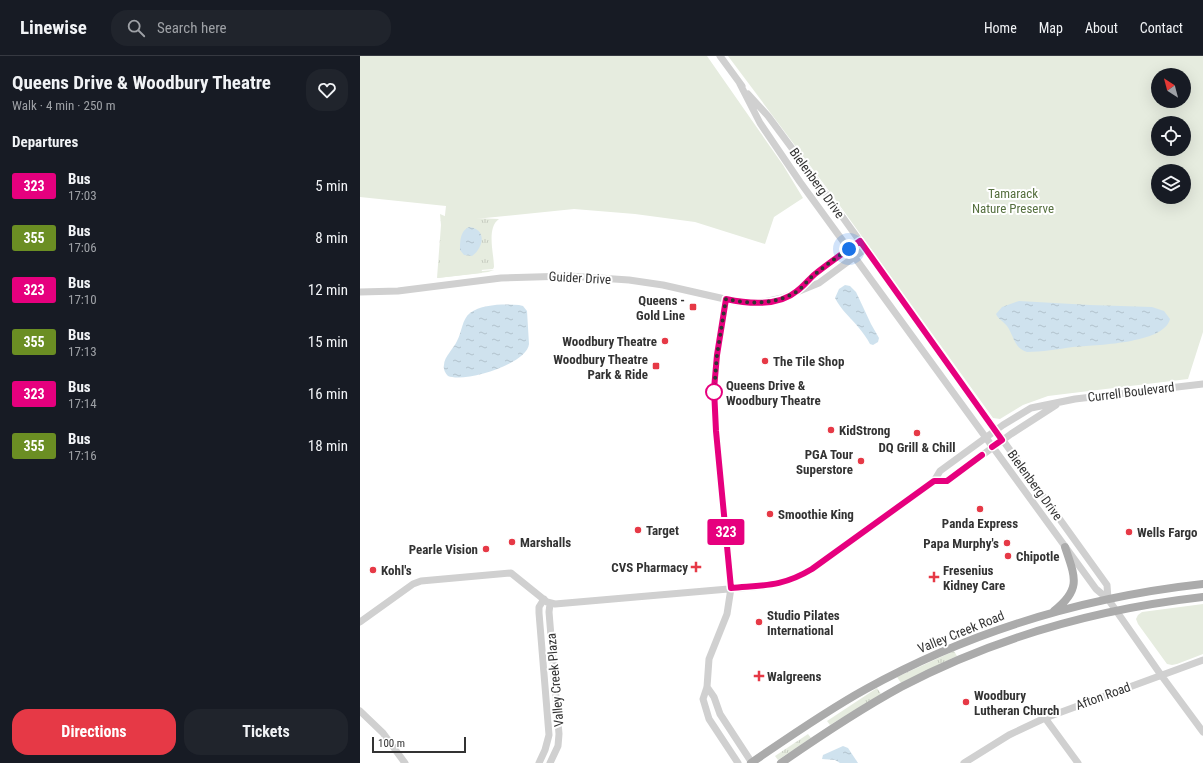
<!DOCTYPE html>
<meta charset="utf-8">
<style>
:root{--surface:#171b24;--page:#20242c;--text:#f1f3f6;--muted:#9ea1a6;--line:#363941;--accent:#e63946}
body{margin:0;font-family:"Roboto Condensed",sans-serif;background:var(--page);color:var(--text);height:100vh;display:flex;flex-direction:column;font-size:15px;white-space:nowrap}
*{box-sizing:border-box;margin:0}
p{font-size:13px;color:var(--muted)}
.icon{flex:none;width:22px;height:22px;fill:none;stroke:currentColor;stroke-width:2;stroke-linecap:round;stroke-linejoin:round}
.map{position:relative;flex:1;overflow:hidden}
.side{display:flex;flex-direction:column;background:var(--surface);width:360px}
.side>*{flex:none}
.badge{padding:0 8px;border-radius:3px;font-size:14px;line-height:26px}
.needle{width:26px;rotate:324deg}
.buttons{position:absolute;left:791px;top:12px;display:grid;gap:8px}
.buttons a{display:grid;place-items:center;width:40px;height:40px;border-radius:50%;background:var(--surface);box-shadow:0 4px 16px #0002;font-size:20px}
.scale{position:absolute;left:12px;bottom:10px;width:94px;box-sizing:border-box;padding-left:4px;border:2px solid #333;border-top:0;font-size:11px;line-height:14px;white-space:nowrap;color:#333;-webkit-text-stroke:3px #fff;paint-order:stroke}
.you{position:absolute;width:20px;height:20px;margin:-10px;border:3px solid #fff;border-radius:50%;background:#1a73e8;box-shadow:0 0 0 6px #1a73e833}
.map>.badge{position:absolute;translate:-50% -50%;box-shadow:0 0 0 2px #fff}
h2{padding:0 12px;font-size:15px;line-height:36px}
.round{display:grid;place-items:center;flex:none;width:42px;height:42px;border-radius:16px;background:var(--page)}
.overview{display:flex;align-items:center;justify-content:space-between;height:68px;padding:0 12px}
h1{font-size:19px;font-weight:700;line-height:30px}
.action{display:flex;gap:8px;margin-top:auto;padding:8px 12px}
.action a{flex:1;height:46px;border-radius:16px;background:var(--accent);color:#fff;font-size:16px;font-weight:700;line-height:46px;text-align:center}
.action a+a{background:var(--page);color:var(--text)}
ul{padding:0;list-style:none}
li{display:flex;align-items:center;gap:12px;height:52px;padding:0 12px}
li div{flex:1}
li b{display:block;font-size:15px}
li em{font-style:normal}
li .badge{min-width:44px;font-weight:700;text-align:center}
header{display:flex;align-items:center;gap:24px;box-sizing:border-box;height:56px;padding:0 20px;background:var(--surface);border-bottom:1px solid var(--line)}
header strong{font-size:19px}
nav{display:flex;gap:22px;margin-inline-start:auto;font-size:14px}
.search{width:280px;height:36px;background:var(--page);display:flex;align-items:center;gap:10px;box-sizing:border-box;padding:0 14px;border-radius:16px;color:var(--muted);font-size:15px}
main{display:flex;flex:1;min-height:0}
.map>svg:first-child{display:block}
.grass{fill:url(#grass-tufts)}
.park{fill:#e6ecdf;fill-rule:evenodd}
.water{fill:url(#water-ripples)}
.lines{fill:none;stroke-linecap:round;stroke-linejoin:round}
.minor{stroke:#d0d0d0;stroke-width:7}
.major{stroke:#ababab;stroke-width:8}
.line-casing{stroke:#fff;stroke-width:9}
.line{stroke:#e6007e;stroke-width:6}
.walk{stroke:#333;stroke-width:4;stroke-dasharray:0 7.2}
.poi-dot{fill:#e63946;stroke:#fff;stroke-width:1.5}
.stop-dot{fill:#fff;stroke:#e6007e;stroke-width:2}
.labels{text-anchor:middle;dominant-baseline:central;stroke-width:4;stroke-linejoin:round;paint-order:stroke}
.street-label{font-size:13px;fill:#333;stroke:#fff}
.park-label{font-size:13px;fill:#56703f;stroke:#fff}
.poi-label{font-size:13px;font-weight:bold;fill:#333;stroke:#fff;text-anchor:start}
.stop-label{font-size:13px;font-weight:bold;fill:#333;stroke:#fff;text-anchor:start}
</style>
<header>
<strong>Linewise</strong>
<div class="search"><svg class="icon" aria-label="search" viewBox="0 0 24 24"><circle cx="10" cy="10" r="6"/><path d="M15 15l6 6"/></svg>Search here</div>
<nav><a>Home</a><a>Map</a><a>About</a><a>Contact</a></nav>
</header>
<main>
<section class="side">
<div class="overview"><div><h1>Queens Drive &amp; Woodbury Theatre</h1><p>Walk · 4 min · 250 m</p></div><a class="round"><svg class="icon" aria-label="heart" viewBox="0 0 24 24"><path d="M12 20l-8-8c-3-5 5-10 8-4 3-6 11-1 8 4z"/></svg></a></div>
<h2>Departures</h2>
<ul>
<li><span class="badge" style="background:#e6007e;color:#fff">323</span><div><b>Bus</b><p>17:03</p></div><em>5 min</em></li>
<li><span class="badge" style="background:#6b8e23;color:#fff">355</span><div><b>Bus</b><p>17:06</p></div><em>8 min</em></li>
<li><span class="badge" style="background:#e6007e;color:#fff">323</span><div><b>Bus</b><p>17:10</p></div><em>12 min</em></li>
<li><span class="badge" style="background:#6b8e23;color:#fff">355</span><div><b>Bus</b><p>17:13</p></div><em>15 min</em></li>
<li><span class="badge" style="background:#e6007e;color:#fff">323</span><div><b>Bus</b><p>17:14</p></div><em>16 min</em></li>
<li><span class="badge" style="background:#6b8e23;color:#fff">355</span><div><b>Bus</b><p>17:16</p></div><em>18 min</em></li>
</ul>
<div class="action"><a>Directions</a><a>Tickets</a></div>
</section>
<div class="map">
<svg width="843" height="707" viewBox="0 0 843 707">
<defs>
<pattern id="grass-tufts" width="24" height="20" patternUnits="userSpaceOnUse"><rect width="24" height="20" fill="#e6ecdf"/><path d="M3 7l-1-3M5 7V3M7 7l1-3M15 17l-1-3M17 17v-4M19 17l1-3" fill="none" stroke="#c6cbc0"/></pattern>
<pattern id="water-ripples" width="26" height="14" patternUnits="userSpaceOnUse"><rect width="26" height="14" fill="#cfe2ee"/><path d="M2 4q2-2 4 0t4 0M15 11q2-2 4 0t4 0" fill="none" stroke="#b2c2cd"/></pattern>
</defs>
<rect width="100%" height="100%" fill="#fff"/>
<path class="grass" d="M80 158 87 161 139 163C126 172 134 198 134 211L133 213 121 214 122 215 134 214 128 216 77 222 81 169Z
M594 595 597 600 541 627 537 621Z
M517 632 521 638 470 669 467 665Z
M448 678 451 682 418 704 415 700Z"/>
<path class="park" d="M0 0H347L423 109 443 142 414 161 405 188 335 166 275 158 214 153 115 163 122 217 78 222 86 150 0 141Z
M368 0H843V276L828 323 688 340 663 349 640 363 633 362 475 143ZM798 19H824V45H798ZM798 67H824V93H798ZM798 115H824V141H798Z
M843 548V598L817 608 812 609 807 608 778 568 776 563 778 559 782 556Z"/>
<path class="water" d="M109 171C127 173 124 191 112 200L104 199 100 194C100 185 100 175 109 171Z
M485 229 490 230 496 236 511 268 519 282 518 286 513 289 510 288C507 282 503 277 499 272 491 262 481 254 475 242L479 233Z
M659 245 730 249 792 251 804 255 810 263C804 288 734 289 713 291 698 293 682 296 667 296 654 292 654 280 647 270 643 265 638 263 636 258L642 251Z
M159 249 163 250 167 255 169 288C167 308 105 327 88 320 85 317 83 313 84 309 84 301 94 292 97 285 102 276 102 263 110 257 122 248 144 248 159 249Z
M483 690 488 692 498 707H480L475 704 462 703 463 699Z"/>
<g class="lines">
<path class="minor" d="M360 0 382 30
M380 28 400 67 440 126 736 533 748 543 801 619 843 676
M388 38 408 60 466 138 747 529 748 543
M440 233 453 219 500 185
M0 236 38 235 141 222 209 220 269 224 303 229 378 246 399 247 422 242 459 227 505 193
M366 243 357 299 354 333 356 375 371 532 367 558 349 603 347 631 343 643 349 663 378 707
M574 425H587L651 378 696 349
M0 566 53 528 61 525 151 517 187 546 195 548 403 530C421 528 436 522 452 513L574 425 580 415 643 369 671 352 715 343 843 328
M347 631 354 641 360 658 392 707
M0 655 23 677 45 707
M685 662 718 707
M179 707 185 694 189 679 179 557V551L184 543
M190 707 198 690 199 678 189 556 190 548
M604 707 649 679 685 662 843 604"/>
<path class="major" d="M694 555C722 533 715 521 705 491
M391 707C429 681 466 655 506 633 611 575 725 541 843 528
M421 707C460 680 499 654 541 631 636 581 737 553 843 541"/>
</g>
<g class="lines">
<g class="line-casing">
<path id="line" d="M622 399 587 425H574L452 513C422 531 404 529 371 532L356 375 354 333 357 299 366 243C389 248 418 251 437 235 444 230 449 223 455 218 470 206 485 196 500 185L642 384 632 391"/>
</g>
<use href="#line" class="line"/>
<path class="walk" d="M354 336 357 299 366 243C389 248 415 249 436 236 443 232 447 224 454 219 465 210 477 201 489 193"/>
</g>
<g class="poi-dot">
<rect x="329" y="247" width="8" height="8" rx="2"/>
<circle cx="305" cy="285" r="4"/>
<circle cx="405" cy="305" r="4"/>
<rect x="292" y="306" width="8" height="8" rx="2"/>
<circle cx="471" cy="374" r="4"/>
<circle cx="557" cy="377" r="4"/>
<circle cx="501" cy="405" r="4"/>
<circle cx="620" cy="453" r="4"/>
<circle cx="410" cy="458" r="4"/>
<circle cx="278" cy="474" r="4"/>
<circle cx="769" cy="476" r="4"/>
<circle cx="152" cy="486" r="4"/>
<circle cx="647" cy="487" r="4"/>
<circle cx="126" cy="493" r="4"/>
<circle cx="648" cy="500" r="4"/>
<path d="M334 505h4v4h4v4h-4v4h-4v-4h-4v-4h4z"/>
<circle cx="13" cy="514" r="4"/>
<path d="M572 515h4v4h4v4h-4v4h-4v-4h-4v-4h4z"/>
<circle cx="399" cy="566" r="4"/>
<path d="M397 614h4v4h4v4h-4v4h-4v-4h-4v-4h4z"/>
<circle cx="606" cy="646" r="4"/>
</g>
<circle class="stop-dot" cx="354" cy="336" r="8"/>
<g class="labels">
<g class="street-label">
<text transform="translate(457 127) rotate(54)">Bielenberg Drive</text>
<text transform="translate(220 222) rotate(3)">Guider Drive</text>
<text transform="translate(771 336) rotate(-7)">Currell Boulevard</text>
<text transform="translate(675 429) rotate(54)">Bielenberg Drive</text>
<text transform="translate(601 576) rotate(-22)">Valley Creek Road</text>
<text transform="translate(195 624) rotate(-95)">Valley Creek Plaza</text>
<text transform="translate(743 640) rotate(-20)">Afton Road</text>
</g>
<g class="park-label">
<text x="653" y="137">Tamarack<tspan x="653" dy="15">Nature Preserve</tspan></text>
</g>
<g class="poi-label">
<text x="325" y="244" text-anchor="end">Queens -<tspan x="325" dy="15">Gold Line</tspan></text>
<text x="297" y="285" text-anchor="end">Woodbury Theatre</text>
<text x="288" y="303" text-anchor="end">Woodbury Theatre<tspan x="288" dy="15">Park &amp; Ride</tspan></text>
<text x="413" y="305">The Tile Shop</text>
<text x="479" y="374">KidStrong</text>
<text x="557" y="391" text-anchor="middle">DQ Grill &amp; Chill</text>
<text x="493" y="398" text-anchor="end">PGA Tour<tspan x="493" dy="15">Superstore</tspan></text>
<text x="418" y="458">Smoothie King</text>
<text x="620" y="467" text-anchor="middle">Panda Express</text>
<text x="286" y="474">Target</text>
<text x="777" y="476">Wells Fargo</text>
<text x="160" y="486">Marshalls</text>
<text x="639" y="487" text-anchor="end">Papa Murphy's</text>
<text x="118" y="493" text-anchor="end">Pearle Vision</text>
<text x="656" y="500">Chipotle</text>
<text x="328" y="511" text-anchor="end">CVS Pharmacy</text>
<text x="21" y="514">Kohl's</text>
<text x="583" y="514">Fresenius<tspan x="583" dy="15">Kidney Care</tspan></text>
<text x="407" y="559">Studio Pilates<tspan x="407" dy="15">International</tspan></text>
<text x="407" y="620">Walgreens</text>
<text x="614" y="639">Woodbury<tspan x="614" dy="15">Lutheran Church</tspan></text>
</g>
<g class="stop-label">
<text x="366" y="329">Queens Drive &amp;<tspan x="366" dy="15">Woodbury Theatre</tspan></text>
</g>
</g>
</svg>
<div class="buttons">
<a><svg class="needle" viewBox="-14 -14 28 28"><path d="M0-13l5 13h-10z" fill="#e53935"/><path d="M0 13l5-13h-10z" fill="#9ea1a6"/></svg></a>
<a><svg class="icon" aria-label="locate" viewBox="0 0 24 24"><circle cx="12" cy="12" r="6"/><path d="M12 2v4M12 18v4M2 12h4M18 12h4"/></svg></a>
<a><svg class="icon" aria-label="layers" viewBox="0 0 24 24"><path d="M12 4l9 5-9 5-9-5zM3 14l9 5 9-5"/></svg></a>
</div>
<div class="scale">100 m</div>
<div class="you" style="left:489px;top:193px"></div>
<b class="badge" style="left:366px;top:476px;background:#e6007e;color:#fff">323</b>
</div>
</main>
